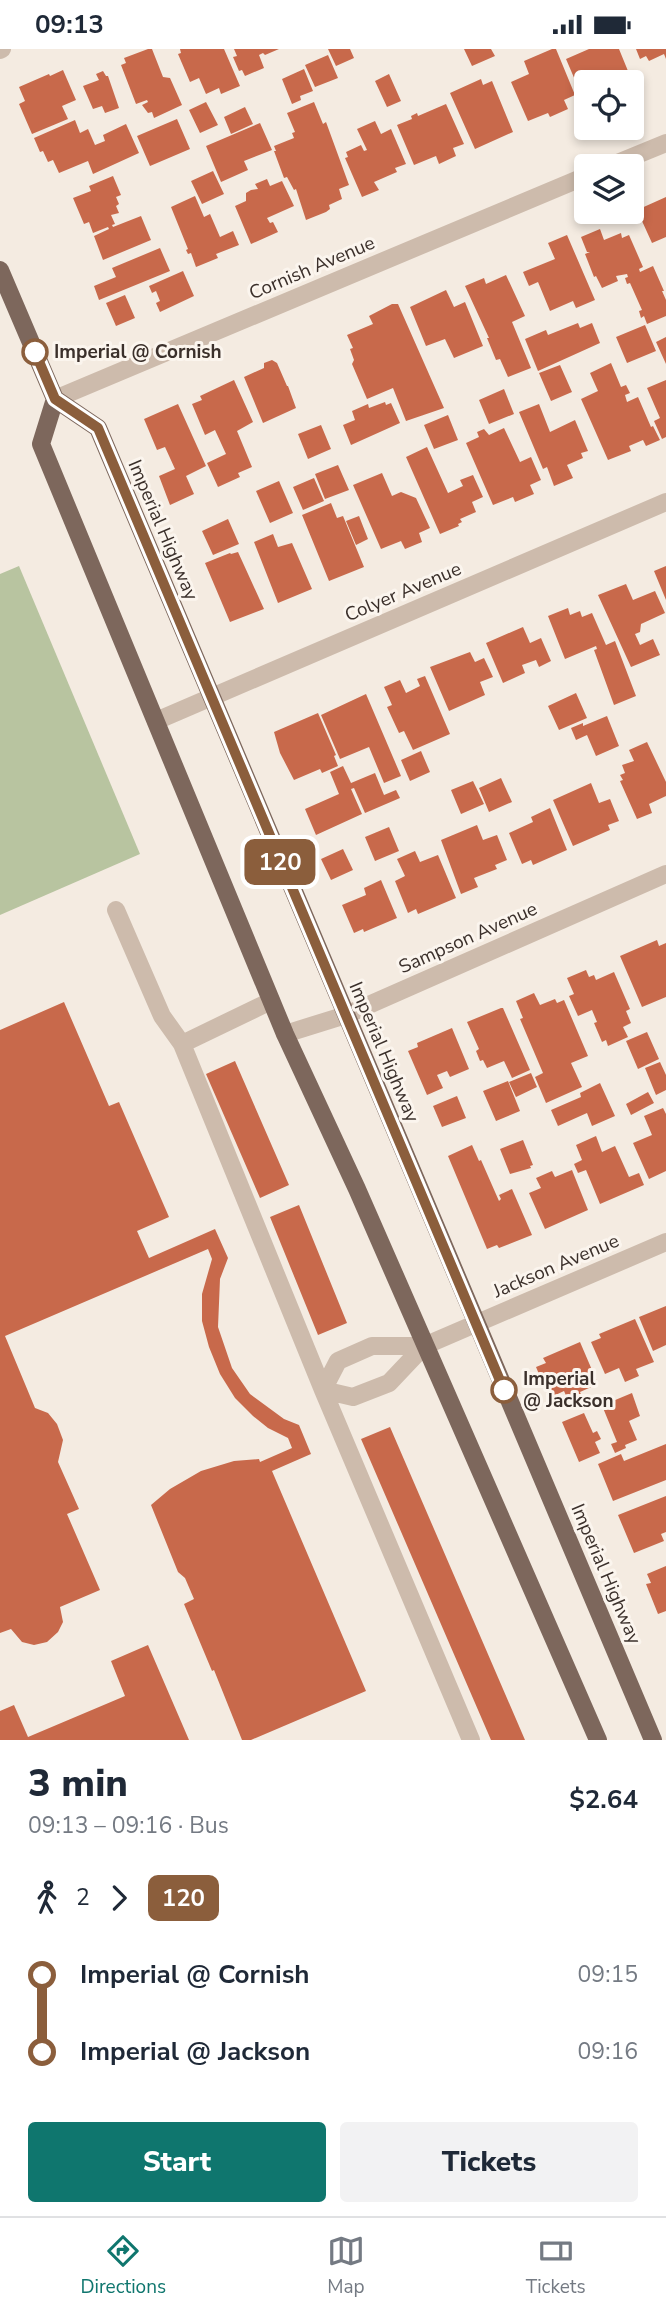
<!DOCTYPE html>
<meta charset="utf-8">
<style>
:root{--surface:#fff;--page:#f2f2f3;--text:#1f2937;--muted:#747a83;--line:#e0e1e3;--accent:#0f766e}
body{margin:0;font-family:"Nunito Sans",sans-serif;background:var(--page);color:var(--text);height:100vh;display:flex;flex-direction:column;font-size:26px;white-space:nowrap}
*{box-sizing:border-box;margin:0}
p{font-size:23px;color:var(--muted)}
.icon{flex:none;width:38px;height:38px;fill:none;stroke:currentColor;stroke-width:2;stroke-linecap:round;stroke-linejoin:round}
.map{position:relative;height:1691px;overflow:hidden}
.panel{display:flex;flex-direction:column;background:var(--surface);flex:1}
.panel>*{flex:none}
.badge{padding:0 14px;border-radius:10px;font-size:24px;line-height:46px}
.buttons{position:absolute;left:574px;top:21px;display:grid;gap:14px}
.buttons a{display:grid;place-items:center;width:70px;height:70px;border-radius:7px;background:var(--surface);box-shadow:0 4px 10px #0003;font-size:35px}
.map>.badge{position:absolute;translate:-50% -50%;box-shadow:0 0 0 4px #fff}
.legs{display:flex;align-items:center;gap:10px;height:77px;padding:0 28px;font-size:23px}
.legs p{margin-inline-start:auto}
.head{display:flex;align-items:center;justify-content:space-between;height:119px;padding:0 28px}
h1{font-size:38px;font-weight:800;line-height:52px}
.cta{display:flex;gap:14px;margin-top:auto;padding:14px 28px}
.cta a{flex:1;height:80px;border-radius:7px;background:var(--accent);color:#fff;font-size:28px;font-weight:800;line-height:80px;text-align:center}
.cta a+a{background:var(--page);color:var(--text)}
ul{padding:0 28px;list-style:none}
li{display:flex;align-items:center;gap:24px;height:77px;font-size:26px}
li i{display:grid;place-items:center;width:10px;height:100%;margin:0 9px;background:currentColor}
li i::after{content:'';width:18px;height:18px;margin:-9px;border:5px solid;border-radius:50%;background:var(--surface)}
li p{margin-inline-start:auto}
li:first-child i{background:linear-gradient(#0000 50%,currentColor 0)}
li:last-child i{background:linear-gradient(currentColor 50%,#0000 0)}
.status{display:flex;justify-content:space-between;align-items:center;height:49px;padding:0 35px;background:var(--surface);direction:ltr}
.status svg{height:19px;fill:currentColor}
.menu{display:flex;justify-content:space-around;align-items:center;height:98px;border-top:2px solid var(--line);background:var(--surface);font-size:19px;color:var(--muted)}
.menu a{display:grid;justify-items:center;gap:4px}
.menu .current{color:var(--accent)}
.map>svg:first-child{display:block}
.green{fill:#b8c4a0}
.building{fill:#c8694b}
.lines{fill:none;stroke-linecap:round;stroke-linejoin:round}
.minor{stroke:#cdbbac;stroke-width:18}
.major{stroke:#7d675c;stroke-width:18}
.line-1-casing{stroke:#fff;stroke-width:16}
.line-1{stroke:#8b5e3c;stroke-width:10}
.stop-1-dot{fill:#fff;stroke:#8b5e3c;stroke-width:3.5}
.labels{text-anchor:middle;dominant-baseline:central;stroke-width:6;stroke-linejoin:round;paint-order:stroke}
.street-label{font-size:19px;fill:#3b302b;stroke:#fbf5ee}
.stop-label{font-size:19px;font-weight:bold;fill:#3b302b;stroke:#fbf5ee;text-anchor:start}
</style>
<div class="status"><b>09:13</b><svg viewBox="0 0 49 12"><path d="M0 12V9h3v3zM5 12V6h3v6zM10 12V3h3v9zM15 12V0h3v12zM26 1h20v11H26zM47 4h2v5h-2z"/></svg></div>
<div class="map">
<svg width="666" height="1691" viewBox="0 0 666 1691">
<rect width="100%" height="100%" fill="#f4ebe1"/>
<path class="green" d="M19 517 140 805 0 866V525Z"/>
<path class="building" d="M148 0H152L163 28 170 29 182 56 154 69 152 63 148 64 142 56 148 53 147 51 136 55 121 16 126 14 124 9Z
M180 0H224L240 37 221 45 219 39 206 45 199 29 190 33 178 5 181 4Z
M234 0H279L265 6 263 4 259 6 264 19 245 27 242 21 239 22 233 8 237 7Z
M328 0H350L354 9 336 17Z
M464 0H491L495 7 472 17Z
M552 0H556L575 46 564 51 568 60 550 68 548 64 528 72 511 33 529 25 524 12Z
M589 0H619L628 22 617 27 620 32 617 33H586V52H584L566 10Z
M636 0H666V10L664 5 649 12 646 7 640 10Z
M328 6 338 29 315 38 305 16Z
M304 20 313 42 300 47 301 51 292 55 282 30Z
M63 21 76 51 62 57 68 70 32 85 19 55 25 52 19 38 49 25 50 27Z
M103 22 106 27H108L119 59 105 64 102 57 93 60 83 37 99 31 96 25Z
M389 25 401 52 387 58 375 32Z
M481 30 483 36 492 32 513 83 475 100 450 44Z
M206 53 218 76 200 84 189 61Z
M314 53 323 75 326 73 349 136 339 140 342 150 329 156 330 160 326 163 306 171 296 140 294 141 287 128 284 129 274 102H276L274 97 294 89 292 84 295 83 287 64Z
M446 55 464 95 453 99 456 107 439 115 436 107 414 116 397 76 412 70 411 67 417 64 418 67Z
M245 58 253 75 231 85 224 68Z
M177 70 190 100 150 117 137 87Z
M75 71 80 84 88 80 95 96 105 92 103 86 126 75 139 104 93 125 88 112 59 124 53 111 48 113 43 102 40 103 34 89Z
M375 72 381 85 391 80 406 115 395 119 397 123 374 133 379 141 362 148 345 109 348 108 346 103 361 96 364 102 367 101 357 80Z
M260 74 272 101 244 112 248 121 221 133 206 97Z
M213 122 224 145 202 155 191 132Z
M113 127 121 146 116 148 119 155 116 157 119 164 111 166 115 175 112 176 113 178 141 167 151 191 103 211 94 187 109 180 108 178 93 184 89 173 84 175 73 149 91 142 89 137Z
M267 130 270 137 282 132 294 157 267 169 270 174 273 173 278 183 251 195 235 157 246 152V144L251 141 258 140 255 135Z
M195 147 204 168 210 165 220 188 233 182 239 196 216 205 218 209 196 218 191 204 188 205 186 201 188 200 171 158Z
M666 148V188L652 194 637 161Z
M600 180 604 191 621 184 622 189 629 186 643 218 639 220 640 223 653 217 664 242H662L666 251V267L647 275 644 267 641 269 639 262 642 261 630 234 627 235 625 229 628 228 627 225 616 227 618 232 602 239 596 227 594 228 585 205 590 203H587L581 188Z
M567 186 595 251 576 259 573 252 550 262 538 233 529 237 523 223 555 210 548 194Z
M160 199 170 222 99 251 94 237 116 228 112 219Z
M183 222 194 247 160 263 156 254 160 252 156 242 152 244 149 237Z
M506 226 525 267 512 273 531 319 508 328 500 310 496 311 487 289H489L465 237 484 229 486 235Z
M446 241 454 258 465 253 483 297 454 309 445 290 426 297 410 258Z
M125 246 135 269 116 277 106 254Z
M392 255H398L444 359 406 372 393 339 367 350 352 315 354 311 350 300 353 299 347 286 373 275 369 267Z
M578 274 580 279 592 274 600 294 538 322 525 290 546 281 548 286Z
M645 276 656 302 627 314 616 288Z
M666 288V315L656 293Z
M272 311 277 314 287 337H288L296 359 263 374 244 328 264 319V314Z
M611 314 621 338 626 336 630 344 625 346 627 353 638 348 651 378 653 377 660 391 646 397 643 391 629 397 631 402 608 411 581 350 598 342 590 324Z
M560 316 572 343 551 352 539 324Z
M234 331 253 373 237 382 252 418 238 424 240 428 218 438 207 414 226 405 215 381 205 386 192 355 202 351 200 347Z
M666 331V388L662 390 654 372 660 369 647 339Z
M504 340 514 365 489 375 479 351Z
M385 353 386 356 391 354 400 374 351 396 343 376 355 371 352 362 368 355 369 359Z
M178 355 206 417 186 427 194 445 170 456 159 427 175 420 165 398 157 401 144 370Z
M539 355 550 383 575 371 588 402 581 404 583 409 567 416 573 429 554 437 547 418 543 420 519 363Z
M448 366 458 391 434 400 424 376Z
M321 376 331 400 308 410 298 385Z
M504 379 520 413 531 408 541 431 530 436 534 445 515 453 513 448 493 456 466 394 479 388 477 383 484 380 489 386Z
M427 398 448 444 463 437 460 431 473 426 483 448 472 453 476 463 460 470 462 473 458 475 459 477 440 485 406 408Z
M338 416 349 441 325 450 315 425Z
M382 424 392 447 401 443 416 449 430 479 419 484 422 493 405 500 401 492 381 500 353 436Z
M314 429 324 452 303 461 293 438Z
M279 432 293 464 270 474 256 442Z
M331 454 337 469 343 467 364 518 329 532 302 466Z
M359 467 368 490 356 496 346 472Z
M228 470 239 495 213 506 202 482Z
M273 485 278 498 292 494 312 540 278 554 254 493Z
M238 503 264 560 230 573 205 514 230 504 231 505Z
M666 517V551L654 522Z
M626 535 633 551 655 542 665 564 641 575 640 583 635 585 640 596 653 590 660 606 631 618 598 546Z
M568 559 570 566 580 562 582 568 592 564 606 596 615 592 636 647 614 656 594 601 597 600 596 597 565 610 548 567Z
M523 578 530 594 541 589 551 612 539 618 536 611 522 616 525 624 503 634 486 594Z
M470 603 475 613 484 609 493 628 480 633 485 646 449 662 430 618Z
M425 627 450 685 413 701 404 682 399 684 387 658 392 656 384 638 400 631 406 644 420 637 417 630Z
M576 644 587 669 559 681 548 657Z
M366 645 401 727 384 734 369 698 340 710 321 666Z
M318 664 336 706 334 707 338 717 322 724 320 720 294 731 280 704 274 683Z
M607 667 619 697 596 707 587 686 576 691 571 679 583 674V677Z
M647 693 666 733V747L649 755 652 764 637 770 620 732 623 731 620 726 625 724 622 716 634 712 629 701Z
M421 702 430 723 410 732 401 711Z
M343 717 351 734 375 724 384 746 396 741 400 749 365 764 354 739 351 740 362 765 316 786 305 760 339 745 330 723Z
M501 729 512 753 489 763 479 739Z
M473 732 484 755 461 765 451 741Z
M591 734 599 754 610 750 619 772 608 776 610 781 573 797 553 751Z
M550 759 567 801 533 816 531 811 522 815 509 784 533 773 531 768Z
M477 776 483 791 497 786 507 811 495 816 497 820 474 829 478 838 461 845 441 791Z
M389 778 399 802 375 812 365 788Z
M343 800 353 821 331 831 321 810Z
M415 802 420 813 438 806 456 849 418 865 416 860 408 864 395 832 405 827 397 810Z
M381 831 397 869 364 883 363 880 354 884 342 856 366 846 364 839Z
M657 891 659 897 666 894V948L642 958 620 907Z
M586 921 589 928 594 926 596 931 614 923 630 960 626 962 631 974 623 978 628 988 608 997 606 991 602 993 594 974 597 973 592 961 578 967 569 947 574 945 567 929Z
M534 944 540 956 555 950 557 954 564 951 588 1007 571 1014 582 1038 546 1054 535 1028 543 1024 520 970 523 969 516 952Z
M64 953 109 1057 119 1053 169 1168 137 1182 149 1209 215 1180 228 1209 220 1230 218 1278 232 1319 250 1345 284 1370 299 1376 311 1405 272 1422 366 1642 251 1691H242L214 1621 212 1622 184 1555 194 1550 185 1529 178 1523 151 1456 170 1440 201 1422 234 1412 259 1410 260 1413 292 1399 288 1389 268 1379 253 1367 235 1349 220 1325 209 1298 202 1272V1245L212 1210 208 1200 5 1287 35 1359 48 1364 57 1375 63 1391 58 1413 79 1460 67 1465 100 1541 60 1558 63 1573 58 1583 47 1593 34 1596 22 1593 11 1580 0 1584V981Z
M501 959H503L530 1021 512 1029 504 1012 487 1019 483 1011 480 1012 476 1002 479 1000 467 973Z
M452 979 469 1020 450 1028 447 1022 437 1026 443 1039 427 1046 408 1002 418 998 417 994Z
M647 983 659 1010 638 1020 626 992Z
M235 1012 289 1136 260 1149 206 1025Z
M660 1013 666 1026V1041L656 1046 645 1019Z
M531 1024 537 1038 516 1048 509 1033Z
M508 1032 520 1062 496 1072 483 1042Z
M600 1034 615 1067 592 1077 587 1064 558 1077 551 1061 581 1048 580 1044Z
M648 1043 654 1054 631 1066 626 1055Z
M457 1047 466 1069 442 1078 433 1057Z
M663 1059 666 1065V1122L649 1130 633 1094 652 1086 644 1067Z
M596 1087 602 1103 615 1097 629 1128 639 1124 644 1136 600 1155 586 1121 578 1124 574 1115 582 1111 576 1096Z
M523 1091 533 1116 530 1117 531 1119 510 1125 500 1100Z
M472 1096 479 1112 481 1111 499 1152 501 1150 499 1146 512 1140 532 1186 499 1199 497 1196 487 1200 448 1107Z
M572 1121 588 1161 545 1180 529 1144 541 1139 536 1129 552 1122 555 1128Z
M299 1156 347 1274 318 1286 270 1168Z
M666 1257V1296L653 1302 639 1268Z
M635 1270 654 1313 636 1320 639 1327 625 1333 619 1319 605 1325 591 1293 601 1289 599 1285Z
M580 1293 598 1335 580 1343 584 1353 571 1358 564 1342 549 1349 536 1318 546 1314 543 1309Z
M632 1344 640 1367 629 1372 637 1391 625 1396 626 1399 615 1404 611 1395 617 1393 601 1354 607 1351 608 1354Z
M584 1364 593 1384 597 1382 601 1390 595 1393 600 1404 579 1413 562 1373Z
M390 1378 525 1691H491L361 1390Z
M666 1395V1431L613 1452 598 1415 621 1405 624 1412Z
M666 1447V1483L661 1485 664 1492 634 1504 618 1466Z
M666 1517V1562L658 1565 646 1535 651 1534 647 1525Z
M148 1596 189 1691H0V1662L14 1656 28 1688 125 1647 111 1612Z"/>
<g class="lines">
<path class="minor" d="M0 1 2 0
M610 117 666 94
M55 350 586 127
M156 672 666 453
M116 861 162 967 182 995 323 1341 471 1691
M285 985 346 966 666 825
M182 995 271 952
M424 1297 389 1334 353 1348 323 1341 338 1312 372 1297H424L666 1193"/>
<path class="major" d="M0 221 55 350 98 379 653 1691
M55 350 41 395 285 985 357 1140 598 1691"/>
</g>
<g class="lines">
<g class="line-1-casing">
<path id="line-1" d="M35 303 55 350 98 379 504 1341"/>
</g>
<use href="#line-1" class="line-1"/>
</g>
<g class="stop-1-dot">
<circle cx="35" cy="303" r="12"/>
<circle cx="504" cy="1341" r="12"/>
</g>
<g class="labels">
<g class="street-label">
<text transform="translate(312 219) rotate(-23)">Cornish Avenue</text>
<text transform="translate(163 481) rotate(67)">Imperial Highway</text>
<text transform="translate(403 543) rotate(-23)">Colyer Avenue</text>
<text transform="translate(468 889) rotate(-24)">Sampson Avenue</text>
<text transform="translate(384 1003) rotate(67)">Imperial Highway</text>
<text transform="translate(556 1217) rotate(-23)">Jackson Avenue</text>
<text transform="translate(606 1525) rotate(67)">Imperial Highway</text>
</g>
<g class="stop-label">
<text x="54" y="303">Imperial @ Cornish</text>
<text x="523" y="1330">Imperial<tspan x="523" dy="22">@ Jackson</tspan></text>
</g>
</g>
</svg>
<div class="buttons">
<a><svg class="icon" aria-label="locate" viewBox="0 0 24 24"><circle cx="12" cy="12" r="6"/><path d="M12 2v4M12 18v4M2 12h4M18 12h4"/></svg></a>
<a><svg class="icon" aria-label="layers" viewBox="0 0 24 24"><path d="M12 4l9 5-9 5-9-5zM3 14l9 5 9-5"/></svg></a>
</div>
<b class="badge" style="left:280px;top:813px;background:#8b5e3c;color:#fff">120</b>
</div>
<section class="panel">
<div class="head"><div><h1>3 min</h1><p>09:13 – 09:16 · Bus</p></div><b>$2.64</b></div>
<div class="legs"><svg class="icon" aria-label="walk" viewBox="0 0 24 24"><circle cx="13" cy="4" r="2"/><path d="M13 8l-2 6 4 7M11 14l-3 7M7 12l3-4h3l4 4"/></svg>2<svg class="icon" aria-label="forward" viewBox="0 0 24 24"><path d="M9 5l7 7-7 7"/></svg><b class="badge" style="background:#8b5e3c;color:#fff">120</b></div>
<ul>
<li><i style="color:#8b5e3c"></i><b>Imperial @ Cornish</b><p>09:15</p></li>
<li><i style="color:#8b5e3c"></i><b>Imperial @ Jackson</b><p>09:16</p></li>
</ul>
<div class="cta"><a>Start</a><a>Tickets</a></div>
</section>
<nav class="menu">
<a class="current"><svg class="icon" aria-label="directions" viewBox="0 0 24 24"><path d="M12 3l9 9-9 9-9-9zM9 14v-3h6M13 9l2 2-2 2"/></svg>Directions</a>
<a><svg class="icon" aria-label="map" viewBox="0 0 24 24"><path d="M3 6l6-2 6 2 6-2v14l-6 2-6-2-6 2zM9 4v14M15 6v14"/></svg>Map</a>
<a><svg class="icon" aria-label="tickets" viewBox="0 0 24 24"><path d="M3 7h18v10H3zM15 7v10"/></svg>Tickets</a>
</nav>
